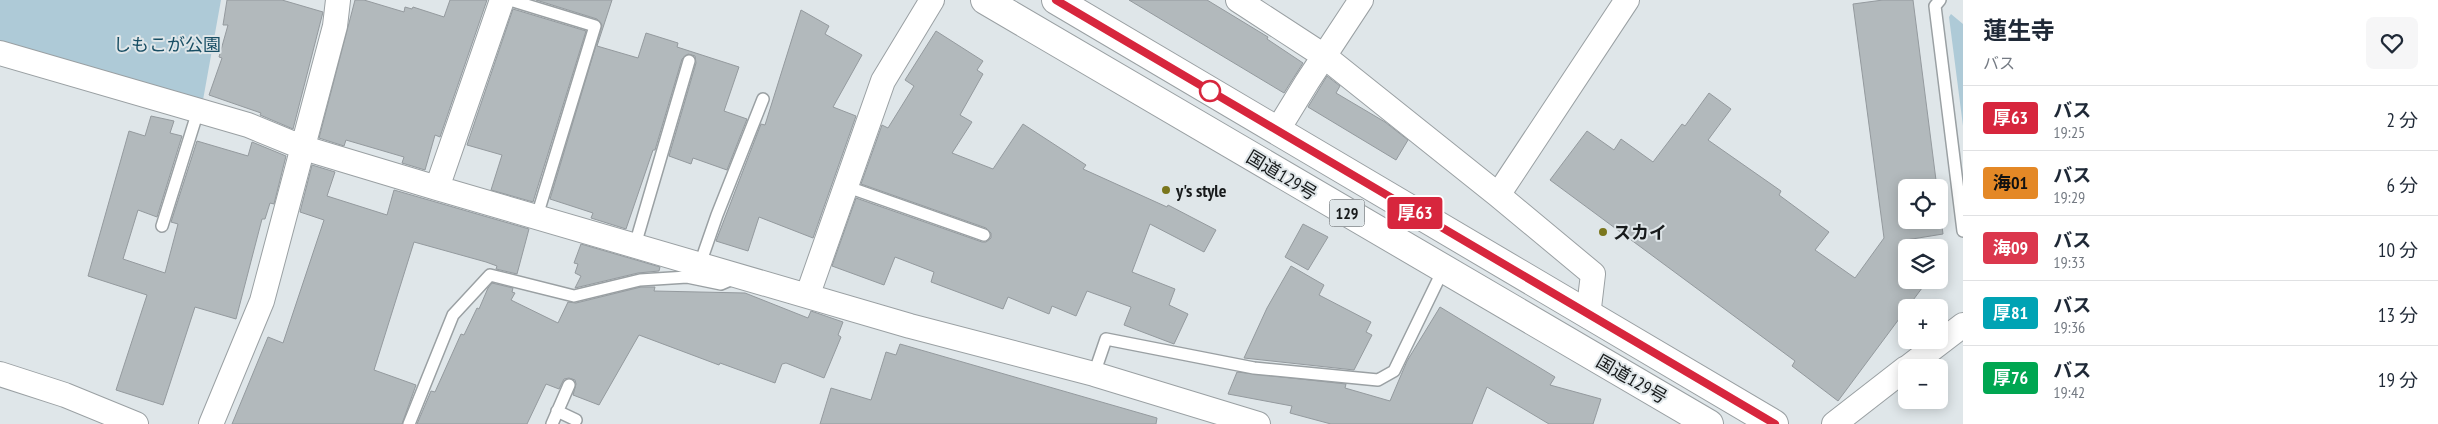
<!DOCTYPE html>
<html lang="ja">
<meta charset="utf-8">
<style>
:root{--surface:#fff;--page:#f6f6f7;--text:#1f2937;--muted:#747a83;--line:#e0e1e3}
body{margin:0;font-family:"PT Sans Narrow","Noto Sans JP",sans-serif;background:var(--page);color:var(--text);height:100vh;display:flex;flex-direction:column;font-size:19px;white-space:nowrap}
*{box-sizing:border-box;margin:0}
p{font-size:16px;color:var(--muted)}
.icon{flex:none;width:28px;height:28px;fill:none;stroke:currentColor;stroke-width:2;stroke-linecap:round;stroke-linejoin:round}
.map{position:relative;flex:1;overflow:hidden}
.sheet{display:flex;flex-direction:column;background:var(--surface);width:475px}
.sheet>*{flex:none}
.badge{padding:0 10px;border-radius:4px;font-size:18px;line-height:32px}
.fabs{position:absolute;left:1898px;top:179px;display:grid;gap:10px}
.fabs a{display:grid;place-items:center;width:50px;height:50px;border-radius:8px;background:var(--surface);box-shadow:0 2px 12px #0003;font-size:25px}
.map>.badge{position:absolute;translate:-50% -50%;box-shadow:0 0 0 2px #fff}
.round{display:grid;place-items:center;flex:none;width:52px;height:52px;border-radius:8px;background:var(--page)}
.head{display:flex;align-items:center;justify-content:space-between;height:85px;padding:0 20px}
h1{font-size:24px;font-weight:700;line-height:38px}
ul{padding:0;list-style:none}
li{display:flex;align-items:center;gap:15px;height:65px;padding:0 20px;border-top:1px solid var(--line)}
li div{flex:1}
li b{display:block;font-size:19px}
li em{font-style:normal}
li .badge{min-width:55px;font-weight:700;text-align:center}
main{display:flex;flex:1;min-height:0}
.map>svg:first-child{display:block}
.green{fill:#aecad7}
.building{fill:#b2b9bc;stroke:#949a9e}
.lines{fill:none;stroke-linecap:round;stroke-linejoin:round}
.lane-casing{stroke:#9aa0a3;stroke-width:14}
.street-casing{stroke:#9aa0a3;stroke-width:26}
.highway-casing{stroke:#9aa0a3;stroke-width:30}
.lane{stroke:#fff;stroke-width:11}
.street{stroke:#fff;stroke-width:24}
.highway{stroke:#fff;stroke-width:28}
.line-casing{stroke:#fff;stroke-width:11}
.line{stroke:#d7263d;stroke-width:8}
.stop-dot{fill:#fff;stroke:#d7263d;stroke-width:2.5}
.poi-dot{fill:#7a761c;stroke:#dfe6e9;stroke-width:2}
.labels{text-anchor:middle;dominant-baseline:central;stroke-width:4;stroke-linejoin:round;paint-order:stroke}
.shield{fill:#dfe6e9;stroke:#535759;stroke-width:1}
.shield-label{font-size:16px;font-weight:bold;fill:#171a1b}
.park-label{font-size:18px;fill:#184e64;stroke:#dfe6e9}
.street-label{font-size:18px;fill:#171a1b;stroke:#dfe6e9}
.poi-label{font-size:18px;font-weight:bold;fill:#171a1b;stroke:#dfe6e9;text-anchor:start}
</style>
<main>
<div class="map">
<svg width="1963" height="424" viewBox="0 0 1963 424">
<rect width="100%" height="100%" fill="#dfe6e9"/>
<path class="green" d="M0 0H221L203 100 0 43Z
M1951 14 1963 24V126L1949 17Z"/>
<path class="building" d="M227 0H282L323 12 293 129 260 115 261 113 209 95 222 58 219 57 228 25H223Z
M355 0H364L404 12 405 7 412 9 413 7 444 17 450 0H487L440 137 435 135 425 170 402 163 404 157 346 140 344 146 319 138Z
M536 0H612L597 46 638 58 646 33 678 43 677 47 739 67 724 111 747 119 727 170 693 158 691 164 669 156 696 63 695 56 688 54 682 59 655 150H653L626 229 591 218 593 213 550 199 602 25 597 19Z
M1129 0H1207L1268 37 1267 39 1303 63 1284 93Z
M1883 0H1913L1937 188H1906V220H1939V202L1943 234 1906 240V280H1928L1838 401 1792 366 1795 361 1550 180 1587 131 1614 150 1621 139 1653 162 1682 124 1685 126 1709 93 1731 109 1708 140 1781 191 1779 195 1829 232 1815 250 1855 278 1884 238 1853 4Z
M513 9 586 31 533 202 491 190 502 155 467 145Z
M801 10 829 26 825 34 862 55 833 107 856 116 813 238 759 217 748 251 716 241 761 124 765 125Z
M936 31 983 61 977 70 983 74 960 115 972 122 952 153 993 169 1023 124 1086 165 1083 169 1167 207 1168 205 1216 230 1204 252 1150 224 1132 272 1175 289 1169 305 1188 314 1174 344 1124 325 1131 307 1087 291 1076 316 1052 306 1049 314 1008 297 1003 309 931 282 934 272 895 257 884 285 832 266 856 198 982 242H986L991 238V233L986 228 861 184 882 125 888 128 914 86 905 80Z
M1327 76 1340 86 1336 93 1385 122 1408 140 1396 160 1308 107Z
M151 116 174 121 170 133 182 136 157 217 138 210 123 259 165 273 178 224 171 222 197 141 248 156 252 142 286 156 274 204 270 203 265 219H262L236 319 195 307 163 405 116 390 147 295 88 276 129 131 145 136Z
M312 165 335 172 327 196 387 215 394 190 529 229 517 274 496 269 497 266 486 262 414 242 374 370 416 385 402 424H232L268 337 283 343 324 220 300 212Z
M1303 224 1328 237 1308 270 1285 257Z
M581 244 660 267 659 271 638 273 575 288 581 276 575 273 578 264 574 263Z
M1291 266 1324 285 1319 295 1371 322 1366 332 1372 335 1354 370 1244 358 1267 308Z
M492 283 513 288 512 292 515 293 511 300 558 323 568 302 576 303 641 287H655L654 291 745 293 808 318 811 311 843 322 838 335 841 337 824 378 786 363 782 364 775 383 720 363 719 365 639 335 599 405 573 395 576 384 575 380 569 378 564 379 559 389 546 384 527 424H417L431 391 435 392 461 334 464 335 477 308 479 309 488 288Z
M1440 307 1555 377 1550 385 1601 399 1593 424H1549L1487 387 1472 424H1331L1290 413 1292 406 1228 394 1237 372 1346 384 1345 388 1390 401 1407 361Z
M900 344 1157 418 1156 424H820L831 388 871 400 886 352 896 355Z"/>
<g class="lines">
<g class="lane-casing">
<path id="lane" d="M510 0 595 26 537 216
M1940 0 1935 6 1963 231
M845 186 984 235
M162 226 198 111
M635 245 689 61
M700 264 717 215 763 99
M1094 374 1106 339 1254 368 1378 380 1394 371 1443 270
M557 411 576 420
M409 424 453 315 490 275 574 296 640 280 687 277 721 284 735 278
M552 424 569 385"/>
</g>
<g class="street-casing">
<path id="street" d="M1238 0 1324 56 1498 195 1593 274 1588 316
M0 53 248 125 304 148 437 188 910 326 1094 374 1258 424
M1277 131 1307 82 1361 0
M437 188 502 0
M1498 195 1627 0
M808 294 883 81 932 0
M1907 368 1963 325
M0 374 65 395 136 424
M211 424 262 301 335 26 338 0
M1834 424 1906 368"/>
</g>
<g class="highway-casing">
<path id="highway" d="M985 0 1709 424
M1056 0 1774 424"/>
</g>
<use href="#lane" class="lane"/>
<use href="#street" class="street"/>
<use href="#highway" class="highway"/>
</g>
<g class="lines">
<g class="line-casing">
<path id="line" d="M1056 0 1775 424"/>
</g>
<use href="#line" class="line"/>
</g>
<circle class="stop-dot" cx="1210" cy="91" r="10"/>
<g class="poi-dot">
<circle cx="1166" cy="190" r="5"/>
<circle cx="1603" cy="232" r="5"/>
</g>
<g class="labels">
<rect class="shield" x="1329.5" y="199.5" width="35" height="27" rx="4"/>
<g class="shield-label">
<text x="1347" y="213">129</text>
</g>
<g class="park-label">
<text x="167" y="44">しもこが公園</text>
</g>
<g class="street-label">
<text transform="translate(1282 175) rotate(31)">国道129号</text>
<text transform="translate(1632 379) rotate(30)">国道129号</text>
</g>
<g class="poi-label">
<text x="1176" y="190">y's style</text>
<text x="1613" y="232">スカイ</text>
</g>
</g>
</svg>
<div class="fabs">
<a><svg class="icon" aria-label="locate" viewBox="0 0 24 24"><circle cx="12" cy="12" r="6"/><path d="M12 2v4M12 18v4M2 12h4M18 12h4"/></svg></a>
<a><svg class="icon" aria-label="layers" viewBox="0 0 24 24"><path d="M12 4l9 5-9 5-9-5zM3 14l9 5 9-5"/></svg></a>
<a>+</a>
<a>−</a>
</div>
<b class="badge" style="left:1415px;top:213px;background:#d7263d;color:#fff">厚63</b>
</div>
<section class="sheet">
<div class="head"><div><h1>蓮生寺</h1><p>バス</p></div><a class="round"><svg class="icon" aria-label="heart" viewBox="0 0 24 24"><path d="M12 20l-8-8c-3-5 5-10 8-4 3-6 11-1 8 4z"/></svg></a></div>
<ul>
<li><span class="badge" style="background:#d7263d;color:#fff">厚63</span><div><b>バス</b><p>19:25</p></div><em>2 分</em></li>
<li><span class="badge" style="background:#e48826;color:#111">海01</span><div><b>バス</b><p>19:29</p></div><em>6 分</em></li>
<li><span class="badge" style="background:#db374d;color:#fff">海09</span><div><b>バス</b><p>19:33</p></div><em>10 分</em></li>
<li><span class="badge" style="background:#00a3b4;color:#fff">厚81</span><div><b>バス</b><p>19:36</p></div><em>13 分</em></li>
<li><span class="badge" style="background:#00a651;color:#fff">厚76</span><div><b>バス</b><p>19:42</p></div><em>19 分</em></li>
</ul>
</section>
</main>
